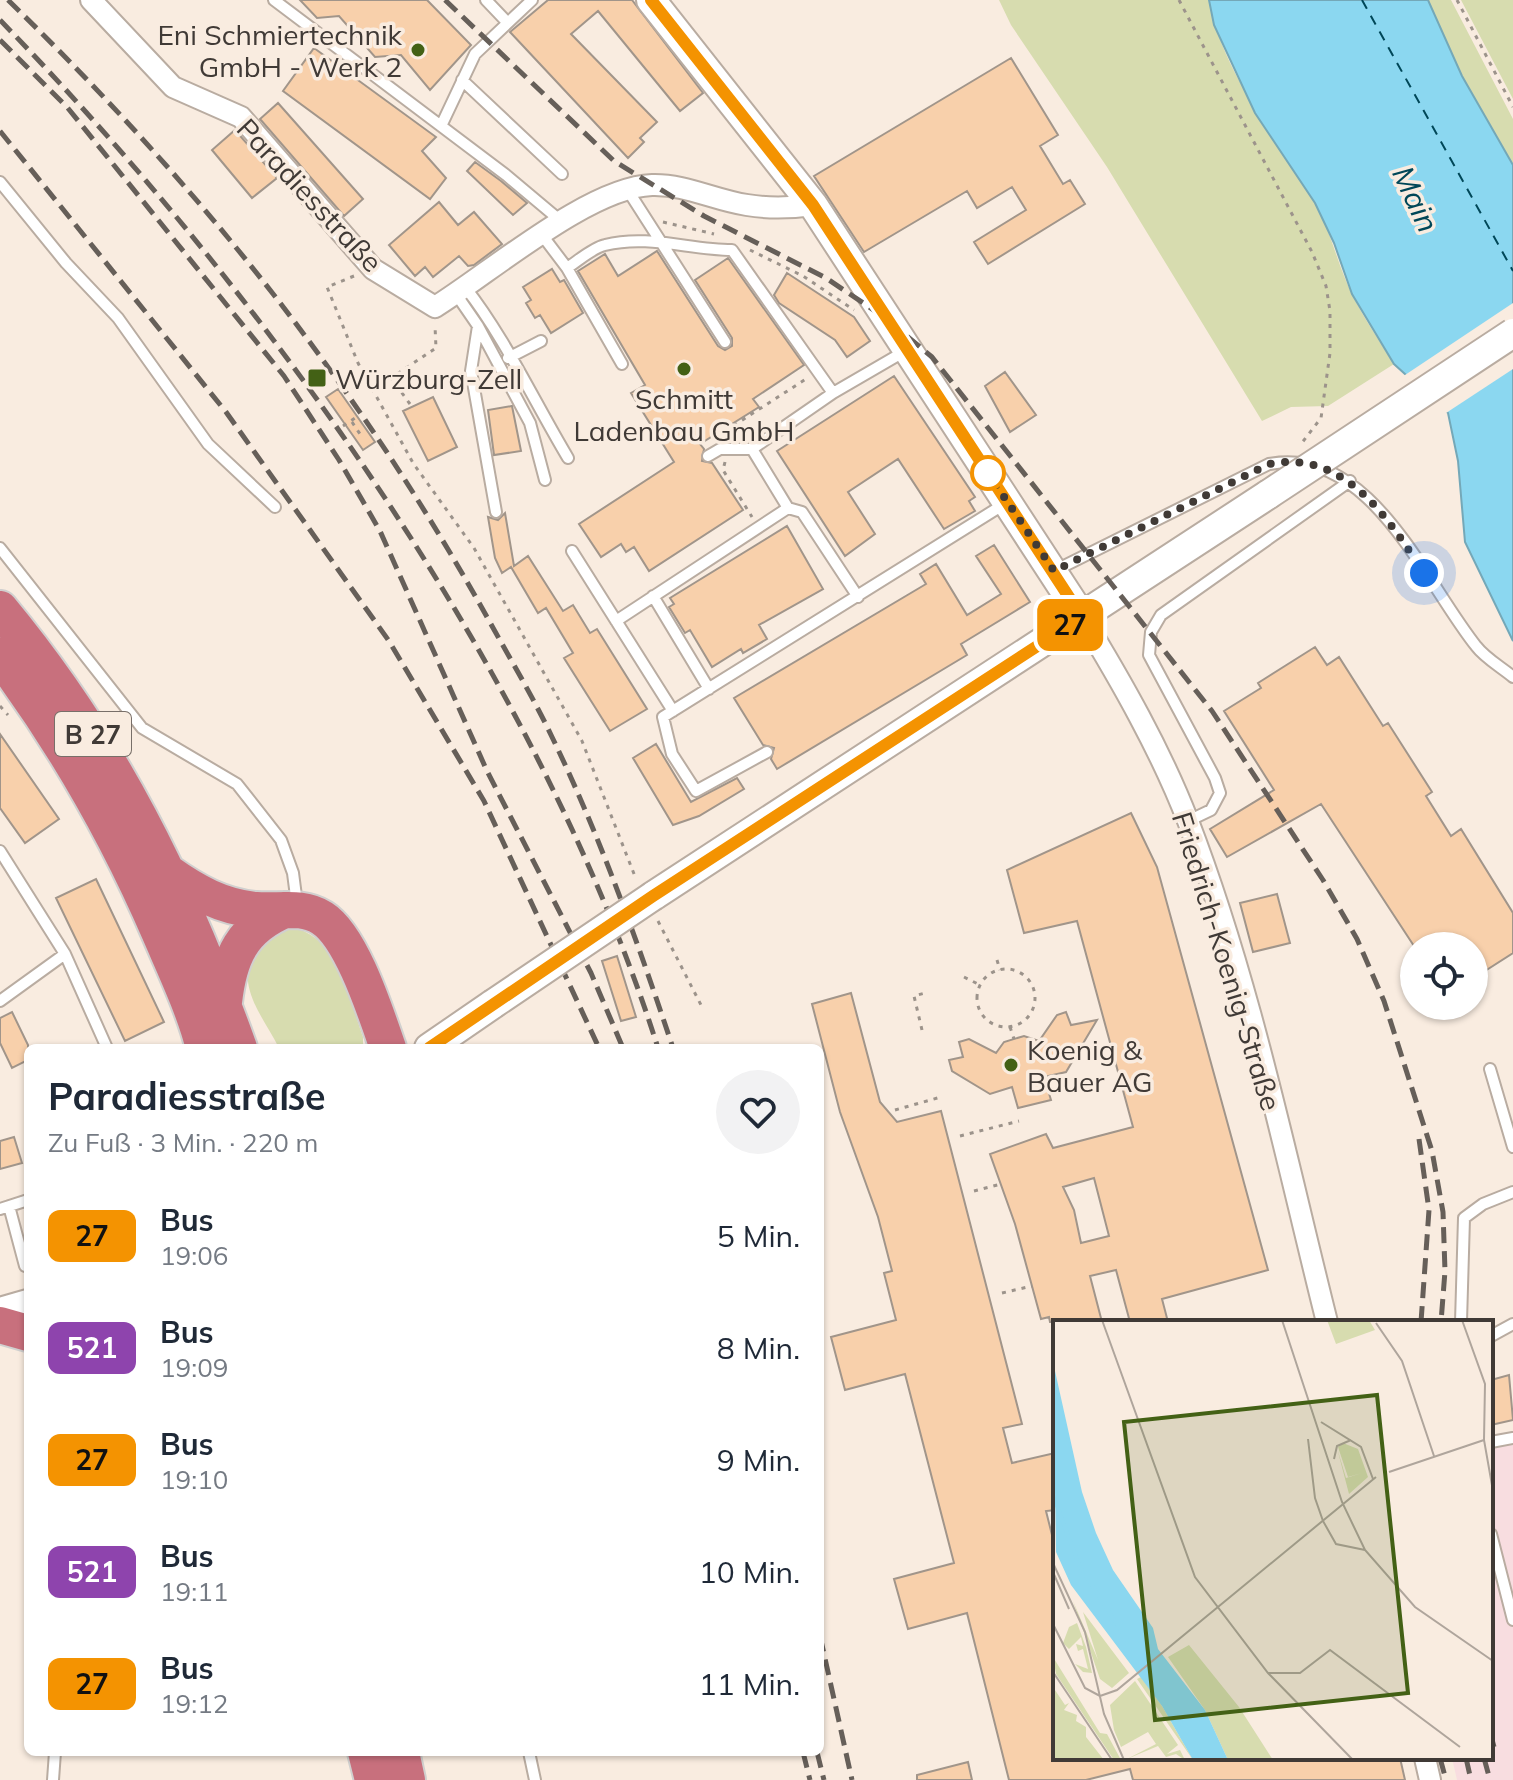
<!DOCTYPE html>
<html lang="de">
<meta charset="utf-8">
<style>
:root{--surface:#fff;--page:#f2f2f3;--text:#1f2937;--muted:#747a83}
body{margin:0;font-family:Mulish,sans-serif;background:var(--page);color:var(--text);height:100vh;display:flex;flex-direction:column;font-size:30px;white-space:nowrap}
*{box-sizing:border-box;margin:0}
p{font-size:26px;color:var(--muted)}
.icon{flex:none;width:44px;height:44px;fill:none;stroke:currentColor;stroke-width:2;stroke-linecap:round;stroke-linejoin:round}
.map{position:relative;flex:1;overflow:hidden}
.side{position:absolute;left:24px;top:1044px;width:800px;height:712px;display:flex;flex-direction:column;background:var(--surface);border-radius:12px;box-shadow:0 2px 6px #0004}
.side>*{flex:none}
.badge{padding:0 16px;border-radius:12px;font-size:28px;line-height:52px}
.controls{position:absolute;left:1400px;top:932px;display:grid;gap:16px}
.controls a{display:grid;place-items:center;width:88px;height:88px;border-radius:50%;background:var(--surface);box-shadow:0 2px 6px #0004;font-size:40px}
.you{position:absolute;width:40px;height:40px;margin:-20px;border:6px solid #fff;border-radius:50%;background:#1a73e8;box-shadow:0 0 0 12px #1a73e833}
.map>.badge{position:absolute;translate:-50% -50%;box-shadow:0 0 0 4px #fff}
.round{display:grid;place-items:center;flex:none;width:84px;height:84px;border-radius:42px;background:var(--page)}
.summary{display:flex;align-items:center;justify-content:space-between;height:136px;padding:0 24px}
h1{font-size:38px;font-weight:700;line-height:60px}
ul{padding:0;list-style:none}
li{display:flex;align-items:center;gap:24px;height:112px;padding:0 24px}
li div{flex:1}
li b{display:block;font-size:30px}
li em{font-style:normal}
li .badge{min-width:88px;font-weight:700;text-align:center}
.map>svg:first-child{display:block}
.commercial{fill:#f8dde0}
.green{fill:#d7dcaf}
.water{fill:#8bd7f0;stroke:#74a8b8;stroke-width:2}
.pier{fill:#f9ece0}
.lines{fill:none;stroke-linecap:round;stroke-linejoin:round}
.ferry{stroke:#004758;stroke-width:2;stroke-dasharray:10 8;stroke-linecap:butt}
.building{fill:#f8d0ab;stroke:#a1958a;stroke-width:2;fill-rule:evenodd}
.lane-casing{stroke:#b9aca1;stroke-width:14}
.street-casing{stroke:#b9aca1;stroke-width:24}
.secondary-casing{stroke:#b9aca1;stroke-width:32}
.highway-casing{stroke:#d1d0cf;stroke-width:40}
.path{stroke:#9c938b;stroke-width:3;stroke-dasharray:4 6;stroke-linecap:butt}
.lane{stroke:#fff;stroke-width:10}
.street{stroke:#fff;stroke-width:20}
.secondary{stroke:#fff;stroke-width:28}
.highway{stroke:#c8707d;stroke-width:36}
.rail{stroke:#665f59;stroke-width:5;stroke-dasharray:16 8;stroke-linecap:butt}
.secondary-bridge-casing{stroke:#b9aca1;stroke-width:32;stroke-linecap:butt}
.secondary-bridge{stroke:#fff;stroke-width:28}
.line-casing{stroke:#fff;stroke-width:18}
.line{stroke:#f49301;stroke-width:12}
.walk{stroke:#403a36;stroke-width:8;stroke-dasharray:0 14.4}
.poi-dot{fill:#436115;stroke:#f9ece0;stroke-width:3}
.stop-dot{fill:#fff;stroke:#f49301;stroke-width:4}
.labels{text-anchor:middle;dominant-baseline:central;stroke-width:7;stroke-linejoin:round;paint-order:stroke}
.shield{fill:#f9ece0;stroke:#786f69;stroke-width:2}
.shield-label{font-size:26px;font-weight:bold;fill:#403a36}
.poi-label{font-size:28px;fill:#403a36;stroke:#f9ece0;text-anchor:start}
.street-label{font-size:28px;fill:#403a36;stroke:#f9ece0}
.water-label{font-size:30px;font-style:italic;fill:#004758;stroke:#f9ece0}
.inset-river{fill:none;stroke:#8bd7f0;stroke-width:4}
.inset-road{fill:none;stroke:#afa59c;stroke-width:2}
.view{fill:#436115;fill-opacity:0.15;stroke:#436115;stroke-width:4}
.inset-edge{fill:none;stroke:#403a36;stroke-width:4}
</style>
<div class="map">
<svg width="1513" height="1780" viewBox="0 0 1513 1780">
<rect width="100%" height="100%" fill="#f9ece0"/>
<path class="commercial" d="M1513 1444V1780H1457L1452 1758H1491V1449Z"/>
<path class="green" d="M999 0H1209C1224 78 1278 137 1316 205 1332 234 1338 267 1353 296 1364 319 1380 341 1394 364L1328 406 1291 407 1262 421 1107 167 1011 25Z
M1428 0H1451L1513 119V164L1462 76Z
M1461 0H1513V99Z
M298 929C341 943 349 999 363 1037V1048H279C263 1016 241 995 249 956L276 930Z"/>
<path class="water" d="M1209 0H1428L1462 76 1513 165V641L1465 542 1458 461 1448 413 1394 364 1352 294 1334 243 1315 203 1255 113 1214 25Z"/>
<path class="pier" d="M1513 303V369L1443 415 1402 377Z"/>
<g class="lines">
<path class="ferry" d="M1362 0 1513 271"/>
</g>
<path class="building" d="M300 0H427L471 45 430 90 401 55 375 57 339 16 317 18Z
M548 0H632L703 93 680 111 598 11 571 34 657 122 640 138 644 142 628 158 510 32Z
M314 48 436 137 422 151 446 178 430 199 283 91Z
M1011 58 1058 135 1040 146 1063 184 1070 180 1085 204 988 264 974 242 1026 210 1012 187 977 208 967 191 864 252 814 176Z
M278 103 363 199 344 216 260 119Z
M235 130 277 178 252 198 212 150Z
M475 162 501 181 527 203 513 215 467 171Z
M439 202 458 225 474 212 502 244 474 265 468 266 459 256 433 277 425 267 415 276 389 245Z
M657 251 718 346 725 350 732 346V338L695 280 728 258 804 365 753 399 759 407 700 444 704 449 702 461 712 463 743 510 649 571 634 547 626 552 621 544 601 557 579 524 674 462 631 393 645 385 578 271 605 254 618 276Z
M552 269 560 282 564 280 583 313 551 333 540 315 535 318 526 303 531 300 523 287Z
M787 273 854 317 870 341 847 357 835 340 779 303 774 295Z
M1005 372 1036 415 1010 432 985 386Z
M894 376 975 497 969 501 975 511 944 529 898 459 848 492 875 534 845 556 777 451Z
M338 389 375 442 363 450 326 397Z
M433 397 457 447 428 461 403 411Z
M512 406 521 451 494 455 488 410Z
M505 513 514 566 528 556 563 611 573 605 590 633 597 629 647 709 610 731 564 658 573 653 546 608 538 613 511 567 502 573 495 558 488 517 498 520Z
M787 526 823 589 759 625 767 639 743 653 741 649 712 667 690 630 685 633 669 607 674 604 670 598Z
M994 545 1030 602 961 644 967 655 777 769 771 759 774 748 763 745 734 698 926 584 920 574 936 564 967 615 1001 594 976 556Z
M1315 647 1327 665 1339 657 1383 726 1388 723 1432 792 1426 796 1451 836 1461 829 1513 913V953L1474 978V946H1414L1321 804 1227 857 1210 829 1274 790 1224 711 1261 688 1258 683Z
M0 734 59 819 25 843 0 808Z
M656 744 691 802 737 778 744 789 699 816 673 825 633 758Z
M1131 813 1157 867 1268 1270 1162 1299 1168 1322H1130L1116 1270 1090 1276 1102 1322H1050L1049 1317 1041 1319 1015 1224 990 1154 1046 1134 1053 1148 1133 1127 1077 921 1024 933 1007 870ZM1094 1178 1109 1236 1081 1243 1074 1210 1063 1187Z
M96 879 164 1022 125 1041 56 898Z
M1277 894 1290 943 1253 952 1240 903Z
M617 956 636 1017 621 1021 602 961Z
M851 993 880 1102 897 1122 941 1111 1022 1424 1003 1428 1012 1463 1055 1453V1510L1046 1511 1055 1547V1758H1400L1405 1780H1133L1130 1769 1086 1780H1009L967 1613 908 1629 894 1579 954 1563 905 1374 845 1390 831 1337 896 1320 884 1273 892 1271 878 1217 840 1112 812 1004Z
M12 1012 28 1045V1060L12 1068 0 1043V1018Z
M1066 1012 1071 1025 1097 1020 1066 1072 1044 1077 1051 1100 1018 1108 1012 1087 990 1094 952 1071 949 1060 963 1057 959 1042 969 1039 996 1053 1004 1042 1024 1036 1039 1041 1057 1015Z
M14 1137 22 1163 0 1169V1141Z
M1509 1375 1513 1420 1491 1425V1380Z
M968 1762 972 1780H917V1775Z"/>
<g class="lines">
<g class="lane-casing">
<path id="lane" d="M274 0 506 175 562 222
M486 0 506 21
M462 80 562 174
M441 126 475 54 532 0
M0 182 66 263 118 318 208 444 275 507
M627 189 725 342
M542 235 567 268
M465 287C504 336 535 403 568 458
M456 294 478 326 530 423 545 480
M478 326 471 371 496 512
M508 358 541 341
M622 364 567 268C578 261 592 248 605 245 648 234 690 250 732 250L833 393
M752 449 788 508 802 512 858 597
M708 456 720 449H752L833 393 907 350
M0 548 142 728 237 784 281 840 293 873 297 904
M572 551 673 711
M1056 570 1269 464C1370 445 1424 581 1476 646 1485 658 1501 667 1513 677
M653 596 709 689
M616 621 788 508
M767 752 696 791 672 754 663 717 1006 503
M1188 821 1211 810 1220 793 1215 778 1149 655 1151 632 1161 615 1350 481
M0 851 65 954 107 1048
M0 1001 65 954
M1490 1069 1513 1147
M9 1206 25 1266
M0 1209 28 1200
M1461 1322 1464 1218 1483 1204 1513 1192
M1491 1336 1513 1324
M1491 1442 1513 1438
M1491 1534 1513 1620
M529 1752 535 1780
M53 1780 55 1752"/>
</g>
<g class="street-casing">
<path id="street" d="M91 0 173 87 241 117 373 269 435 307C490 273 589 187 652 185 685 184 714 200 747 205 770 209 791 208 813 205
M1082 617C1121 681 1161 751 1188 821 1250 982 1285 1155 1327 1322
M1425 1758 1430 1780"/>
</g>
<g class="secondary-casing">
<path id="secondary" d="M651 0 813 205 1082 617
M653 896 1269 494
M429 1048 493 1004
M0 1312 28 1304"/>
</g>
<g class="highway-casing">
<path id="highway" d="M0 609C112 744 180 884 239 1048
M0 656C65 743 117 834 160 934 176 971 194 1009 204 1048
M167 872C195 892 222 907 256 910 279 912 302 905 322 918 352 937 376 1014 388 1048
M224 1002C229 957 242 928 285 910
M0 1325 28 1333
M366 1752 373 1780
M401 1752 407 1780"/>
</g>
<path class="path" d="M1179 0 1312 252 1326 286 1330 311V353L1321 418 1301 444
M1457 0 1513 107
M663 222 714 234
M750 250 803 276 854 310
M354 276 327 287 358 363 413 463 474 548 582 741 636 879
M410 404 391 378 436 348 435 326
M352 422 362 437
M343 426 358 416
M731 435 733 426 806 379
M725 462 723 470 752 517
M0 706 8 715
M658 921 701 1005
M997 960 1000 970
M977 998a29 29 0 1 1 58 0a29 29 0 1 1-58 0Z
M964 977 980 985
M1010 1027 1014 1039
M922 1030 914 996 925 993
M895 1110 941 1097
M960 1136 1019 1121
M974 1191 1001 1184
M1002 1293 1032 1286"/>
<use href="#lane" class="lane"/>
<use href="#street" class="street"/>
<use href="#secondary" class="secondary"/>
<use href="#highway" class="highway"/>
<path class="rail" d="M8 0C203 190 360 387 492 626 512 662 534 699 552 737 600 836 638 943 673 1048
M445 0 614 161 704 216 826 278 884 317 932 357 1212 711 1323 880 1357 939 1384 1001 1432 1151 1443 1212 1445 1271 1441 1322
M0 20C268 296 541 679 658 1048
M0 40 67 107 284 376 339 460 380 531 487 771 591 973 623 1048
M0 131 226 412 389 641 484 801 599 1048
M1419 1139 1429 1210 1421 1322
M820 1636 852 1780
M1491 1736 1494 1747
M803 1752 810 1780
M817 1752 824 1780
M1440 1758 1446 1780
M1466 1758 1471 1780
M1484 1758 1490 1780"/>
<g class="secondary-bridge-casing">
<path id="secondary-bridge" d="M1269 494 1513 333
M493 1004 653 896"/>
</g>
<use href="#secondary-bridge" class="secondary-bridge"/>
</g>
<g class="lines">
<g class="line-casing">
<path id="line" d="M429 1048 653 896 1082 617 813 205 651 0"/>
</g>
<use href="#line" class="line"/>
<path class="walk" d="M988 473 1054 571 1269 464C1344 449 1388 518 1424 573"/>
</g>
<g class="poi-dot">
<circle cx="418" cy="50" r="8"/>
<circle cx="684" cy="369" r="8"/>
<rect x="307" y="368" width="20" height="20" rx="4"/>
<circle cx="1011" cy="1065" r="8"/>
</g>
<circle class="stop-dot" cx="988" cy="473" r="16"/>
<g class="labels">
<rect class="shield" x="55" y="712" width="76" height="44" rx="6"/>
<g class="shield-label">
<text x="93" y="734">B 27</text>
</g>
<g class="poi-label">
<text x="402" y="34" text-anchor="end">Eni Schmiertechnik<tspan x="402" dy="32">GmbH - Werk 2</tspan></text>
<text x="335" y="378">Würzburg-Zell</text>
<text x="684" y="398" text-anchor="middle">Schmitt<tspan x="684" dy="32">Ladenbau GmbH</tspan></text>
<text x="1027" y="1049">Koenig &amp;<tspan x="1027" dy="32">Bauer AG</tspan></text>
</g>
<g class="street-label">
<text transform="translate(310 195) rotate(47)">Paradiesstraße</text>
<text transform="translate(1227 961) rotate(73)">Friedrich-Koenig-Straße</text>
</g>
<g class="water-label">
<text transform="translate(1416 199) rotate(65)">Main</text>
</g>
</g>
<g transform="translate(1053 1320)">
<rect width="440" height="440" fill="#f9ece0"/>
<path d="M274 0H316L322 10 283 24ZM290 123 305 129 315 157 296 174 284 128 293 158 309 153 295 157 285 127ZM20 281 45 340 30 292 76 353 59 368 47 359ZM24 303 33 327 39 353 30 352 22 344 35 349 30 329 25 331 23 324 30 326 28 317 16 329 10 323 16 307ZM136 325 186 387 220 440H175L152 390 115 337ZM0 337 47 413 54 414 68 440H61L3 354ZM88 357 109 386 140 440 84 359ZM82 361 125 425 114 434 127 430 132 440 123 434 113 437 105 426 74 439 103 424 95 412 68 427 61 410 57 385ZM0 367 12 385 16 383 11 390 24 395 23 401 33 407V417L51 440H0Z" fill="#d7dcaf"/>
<path d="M0 42 29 172 43 213 60 250 100 308 105 329 152 390 175 440H140L109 386 18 265 3 232Z" fill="#8bd7f0"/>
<path class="inset-river" d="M0 175 26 245 90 345M94 350 152 440"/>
<path class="inset-road" d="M49 0 142 257 215 353 300 440M229 0 289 182 312 230 362 287 440 341M409 0 432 64 431 120 440 171M323 3 349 41 381 136M268 102 308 127 320 159M255 119 262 178 270 201M281 139 284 126 298 120M336 152 431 120M270 201 283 224 312 230M0 243 32 312 51 394 71 440M0 252 16 289M0 304 32 368 47 376M0 352 59 440M215 353H247L277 330 407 427M47 376 64 370 323 157"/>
<path class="view" d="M324 75 355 373 102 400 71 102Z"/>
<rect width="440" height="440" class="inset-edge"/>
</g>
</svg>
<div class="controls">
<a><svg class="icon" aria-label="locate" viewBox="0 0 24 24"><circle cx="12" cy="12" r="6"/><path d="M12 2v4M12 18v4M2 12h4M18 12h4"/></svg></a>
</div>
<div class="you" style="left:1424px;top:573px"></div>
<b class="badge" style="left:1070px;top:625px;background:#f49301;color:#111">27</b>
<section class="side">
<div class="summary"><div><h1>Paradiesstraße</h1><p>Zu Fuß · 3 Min. · 220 m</p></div><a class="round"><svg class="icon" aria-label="heart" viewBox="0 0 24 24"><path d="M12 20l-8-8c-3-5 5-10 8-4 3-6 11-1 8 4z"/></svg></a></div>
<ul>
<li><span class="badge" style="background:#f49301;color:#111">27</span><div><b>Bus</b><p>19:06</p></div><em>5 Min.</em></li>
<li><span class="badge" style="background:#8e44ad;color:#fff">521</span><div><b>Bus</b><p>19:09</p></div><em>8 Min.</em></li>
<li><span class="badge" style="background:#f49301;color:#111">27</span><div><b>Bus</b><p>19:10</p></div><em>9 Min.</em></li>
<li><span class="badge" style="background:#8e44ad;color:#fff">521</span><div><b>Bus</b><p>19:11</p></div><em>10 Min.</em></li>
<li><span class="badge" style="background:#f49301;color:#111">27</span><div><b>Bus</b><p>19:12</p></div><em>11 Min.</em></li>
</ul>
</section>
</div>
